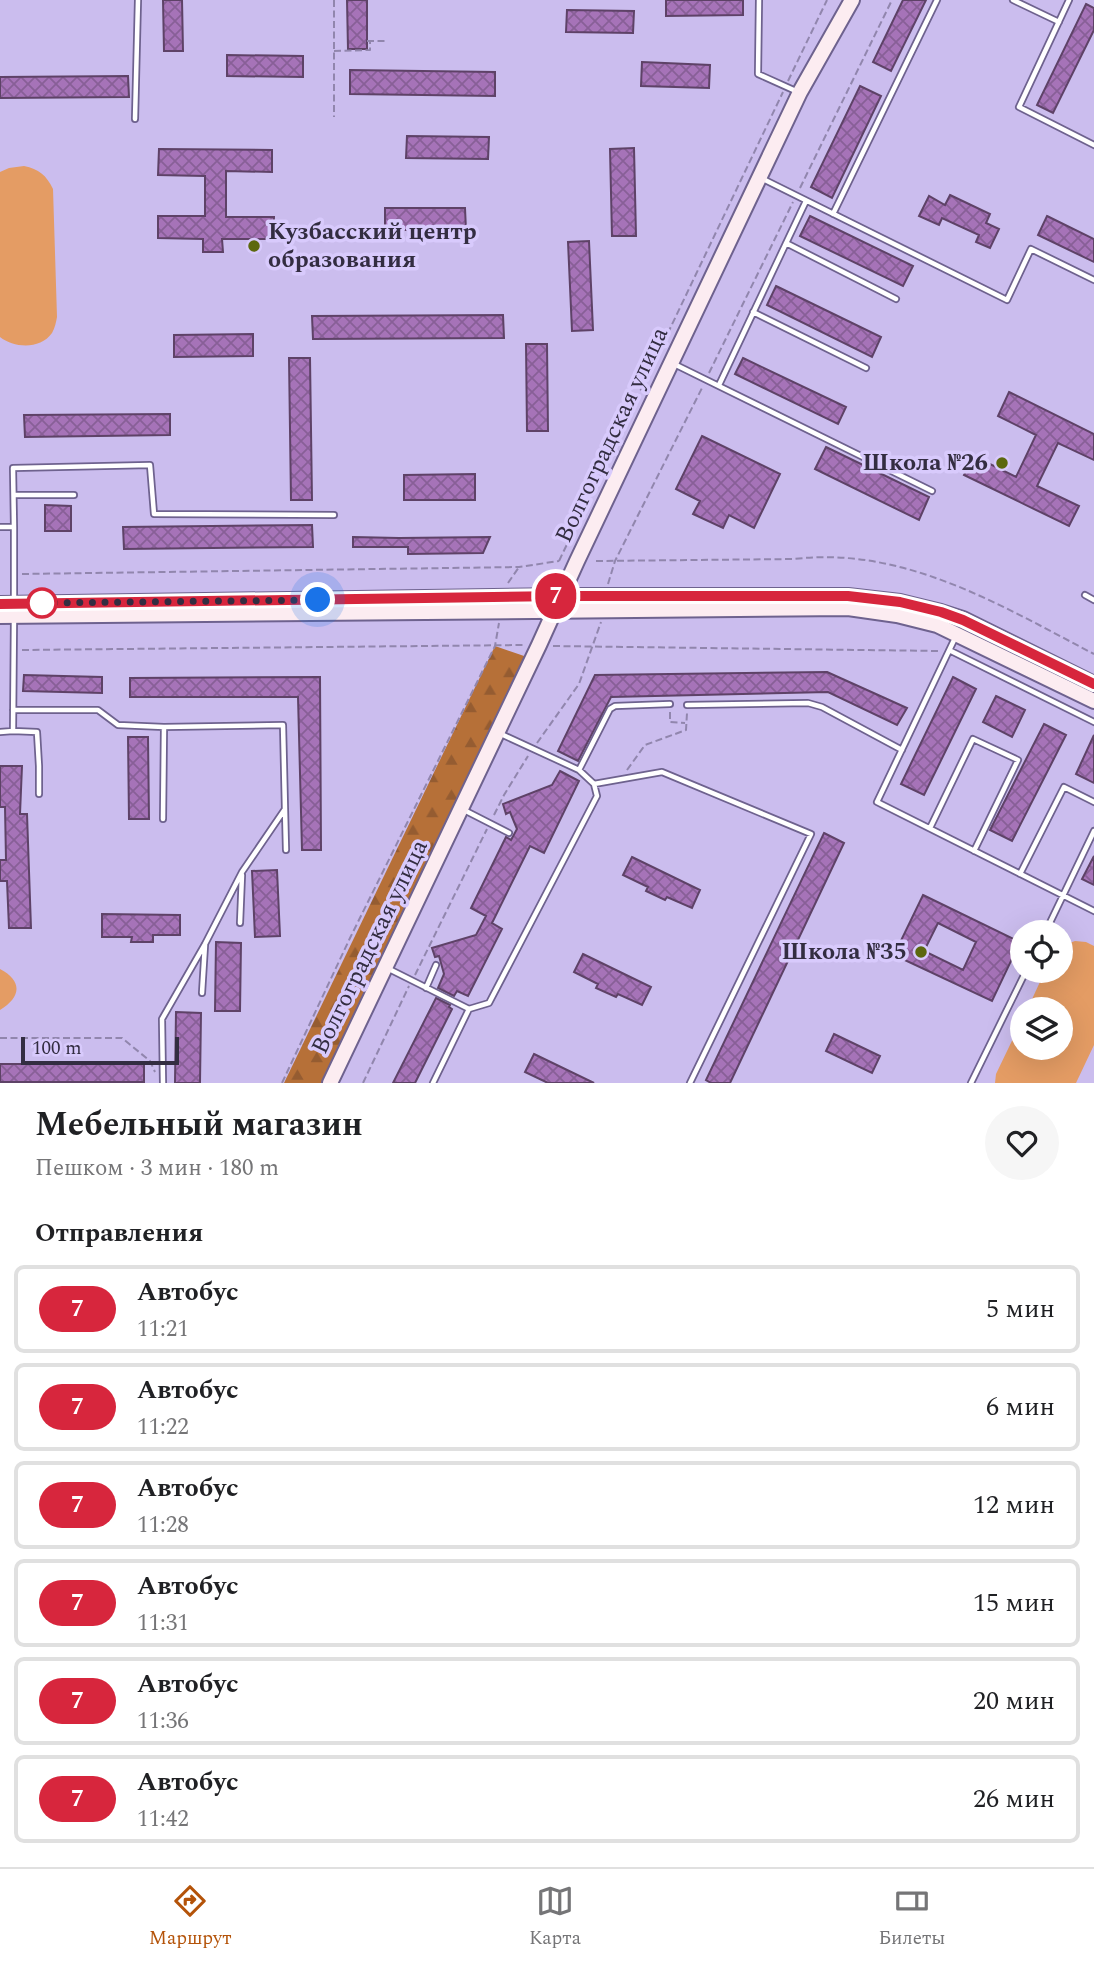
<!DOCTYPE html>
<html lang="ru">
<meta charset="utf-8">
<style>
:root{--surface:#fff;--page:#f6f6f6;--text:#202124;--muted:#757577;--line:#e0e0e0;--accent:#b45309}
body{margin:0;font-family:Spectral,serif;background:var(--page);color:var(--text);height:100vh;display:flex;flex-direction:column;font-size:26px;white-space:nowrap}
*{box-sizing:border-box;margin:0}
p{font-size:23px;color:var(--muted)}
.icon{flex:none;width:38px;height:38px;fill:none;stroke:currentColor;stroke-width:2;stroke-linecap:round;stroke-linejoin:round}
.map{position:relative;height:1083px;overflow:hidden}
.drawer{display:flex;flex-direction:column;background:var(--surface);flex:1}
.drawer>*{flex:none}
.badge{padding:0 14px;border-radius:23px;font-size:24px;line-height:46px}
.fabs{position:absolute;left:1010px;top:920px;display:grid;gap:14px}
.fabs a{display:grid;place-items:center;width:63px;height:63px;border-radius:50%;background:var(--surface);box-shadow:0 7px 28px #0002;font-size:35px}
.scale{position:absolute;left:21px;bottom:18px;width:158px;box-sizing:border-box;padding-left:7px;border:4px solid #332d41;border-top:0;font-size:19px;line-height:24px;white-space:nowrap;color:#332d41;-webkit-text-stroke:5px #d8cafc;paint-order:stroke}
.you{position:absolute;width:35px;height:35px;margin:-18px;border:5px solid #fff;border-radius:50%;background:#1a73e8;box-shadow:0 0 0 10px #1a73e833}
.map>.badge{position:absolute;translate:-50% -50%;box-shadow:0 0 0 4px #fff}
h2{padding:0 35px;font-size:26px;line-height:63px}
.round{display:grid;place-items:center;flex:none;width:74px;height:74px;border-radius:37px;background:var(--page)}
.headline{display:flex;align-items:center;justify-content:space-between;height:119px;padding:0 35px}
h1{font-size:33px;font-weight:700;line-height:52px}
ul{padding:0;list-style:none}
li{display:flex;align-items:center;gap:21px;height:88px;margin:0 14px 10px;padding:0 21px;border:4px solid var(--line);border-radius:10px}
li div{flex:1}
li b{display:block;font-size:26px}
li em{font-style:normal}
li .badge{min-width:77px;font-weight:700;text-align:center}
.menu{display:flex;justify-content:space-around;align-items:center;height:98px;border-top:2px solid var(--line);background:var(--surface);font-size:19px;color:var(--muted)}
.menu a{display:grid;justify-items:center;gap:4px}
.menu .selected{color:var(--accent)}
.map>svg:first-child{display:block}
.forest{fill:url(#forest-firs)}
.pitch{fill:#e49c64}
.building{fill:url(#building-cross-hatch);stroke:#5e4267;stroke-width:2;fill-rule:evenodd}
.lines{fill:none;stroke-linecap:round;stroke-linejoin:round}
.service-casing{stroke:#6e628e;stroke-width:8}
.secondary-casing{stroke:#6e628e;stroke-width:18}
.path{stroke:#9186ad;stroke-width:2;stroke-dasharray:7 3.5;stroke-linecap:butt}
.service{stroke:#fff;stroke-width:4.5}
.secondary{stroke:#fcecf1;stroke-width:14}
.line-casing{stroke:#fff;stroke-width:16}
.line{stroke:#d7263d;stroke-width:10}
.walk{stroke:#332d41;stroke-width:7;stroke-dasharray:0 12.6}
.poi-dot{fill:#5c680e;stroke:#d8cafc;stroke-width:2.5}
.stop-dot{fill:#fff;stroke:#d7263d;stroke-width:3.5}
.labels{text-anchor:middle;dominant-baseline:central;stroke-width:7;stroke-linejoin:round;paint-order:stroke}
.poi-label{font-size:24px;font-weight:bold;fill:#332d41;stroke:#d8cafc;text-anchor:end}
.street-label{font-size:24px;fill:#332d41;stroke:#d8cafc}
</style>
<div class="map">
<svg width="1094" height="1083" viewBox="0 0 1094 1083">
<defs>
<pattern id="forest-firs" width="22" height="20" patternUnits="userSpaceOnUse" patternTransform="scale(1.75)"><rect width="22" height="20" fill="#b67038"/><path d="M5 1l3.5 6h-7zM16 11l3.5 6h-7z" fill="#955c31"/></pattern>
<pattern id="building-cross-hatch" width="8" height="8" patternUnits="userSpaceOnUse" patternTransform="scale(1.75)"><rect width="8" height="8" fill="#a673b8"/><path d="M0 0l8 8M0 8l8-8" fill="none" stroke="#885f97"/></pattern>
</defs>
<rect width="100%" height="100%" fill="#cbbdee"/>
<path class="forest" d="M495 646 527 657 326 1083H284Z"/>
<path class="pitch" d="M24 166C39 169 46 175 53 189L57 317C56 322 55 328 52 333 40 350 14 348 0 337V172L9 168Z
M1075 941 1086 942 1094 946V1045L1076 1083H995L996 1074 1022 1020V1048H1060V1010H1027L1045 971H1060L1061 948 1064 945Z
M0 969C23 981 21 997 0 1010Z"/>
<path class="building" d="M163 0H182L183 51H164Z
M347 0H367V49H348Z
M666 0H743V15L666 16Z
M903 0H926L891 71 873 62Z
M1086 4 1094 8V30L1053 113 1037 105Z
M567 10 634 11 633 33 566 32Z
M227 55 303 56V77L227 76Z
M642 62 710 65 709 88 641 86Z
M350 70 495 72V96L350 94Z
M128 76 129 97 0 98V77Z
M860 86 881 96 832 198 811 187Z
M407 136 489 137 488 159 406 158Z
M634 148 636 236H612L610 149Z
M159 149 272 150V172L226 171V217H274L273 239H222L223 252H203V239L158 238V216H205V176L158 175Z
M950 195 990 214 986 223 999 229 990 248 976 242 979 235 942 218 939 225 919 216 929 196 945 205Z
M385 208H465L466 230H385Z
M810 216 913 266 903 286 800 236Z
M1047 216 1094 239V262L1038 235Z
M589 241 593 330 572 331 568 242Z
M776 286 881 337 872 357 767 305Z
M503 315 504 338 313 339 312 316Z
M253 334V356L174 357V335Z
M526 344H547L548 431H527Z
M289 358H310L312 500H291Z
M743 358 846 407 838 424 735 374Z
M1009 392 1094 434V460L1058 443 1037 486 1079 506 1069 526 964 475 974 456 1016 477 1036 435 998 416Z
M170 414V435L25 437 24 415Z
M702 436 780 474 754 528 729 515 723 528 693 514 700 501 676 489Z
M826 447 929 497 919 520 815 469Z
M475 474V500H404V475Z
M45 505 71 506V531H45Z
M312 525 313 547 124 549 123 527Z
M353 537 399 538 490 537 483 553 408 554V547H353Z
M827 672 907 708 897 725 828 692 611 697 578 761 558 751 595 675Z
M24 675 102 677V693L23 691Z
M320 677 321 850H302L298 697H130V678Z
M953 677 976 689 924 795 901 784Z
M996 696 1025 710 1012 737 983 722Z
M1044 724 1066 735 1012 841 990 830Z
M1094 735V783L1076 774Z
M128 737H148L149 819H129Z
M0 766H22L20 814H27L31 928H9L7 881H0V860H6L5 807H0Z
M560 771 579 781 544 853 530 846 492 923 502 929 468 996 457 991 454 996 438 988 444 974 439 956 435 957 432 948 476 935 486 916 471 908 506 837 511 840 517 829 510 812 506 814 503 804 552 785Z
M824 833 844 843 730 1083H711L706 1080Z
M1094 856V885L1082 879Z
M632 857 700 890 692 908 667 897 665 900 646 891 648 887 623 875Z
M277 870 280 936 255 937 252 871Z
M923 895 1020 942 992 1001 894 955ZM938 923 976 942 963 970 924 951Z
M102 914 180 915V935H153V942H131L132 937H102Z
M216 942 241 943 240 1011H215Z
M583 954 651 987 642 1005 618 994 616 997 596 988 598 984 574 972Z
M436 998 450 1005 449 1007 452 1009 415 1083H393Z
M176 1012 201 1013 200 1083H175Z
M834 1034 880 1056 872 1073 826 1051Z
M534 1054 594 1083H548L525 1072Z
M0 1064H144V1082H0Z"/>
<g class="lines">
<g class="service-casing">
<path id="service" d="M759 0 758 74 798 92
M1013 0 1059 22
M1069 0 1019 107 1094 145
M135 119 138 0
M763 179 1007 300 1031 249 1094 280
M833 214 937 0
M786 243 896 299
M753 312 866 368
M672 363 932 491
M719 385 806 201
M14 495H74
M0 527H14V599
M14 527 13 468 150 465 154 514 334 515
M1085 595 1094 600
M955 638 877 802 1094 911
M951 651 1094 722
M687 705 808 703 822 707 902 750
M13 710H98L118 725 164 727 283 725 285 809 242 872 205 944 162 1019 163 1083
M13 731 37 732 39 766V794
M0 732 13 731 14 617
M501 734 579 770 610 709 615 706 670 704
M579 770 594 784
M285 809 286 850
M462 809 509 833
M163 819 164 727
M930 828 973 739 1018 760 974 851
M1020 874 1064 787 1094 802
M240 923 242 875
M1045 933 1094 831
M387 968 469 1009 433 1083
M426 988 436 965
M202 993 205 945
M469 1009 489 1003 597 796 594 784 662 772 811 834 690 1083
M971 1083 1026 971"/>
</g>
<g class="secondary-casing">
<path id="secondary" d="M0 604 562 596H848L900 602 941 612 963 619 1094 684
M0 616 848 608 897 615 937 625 1094 701
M330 1083 539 645 577 561 800 92 852 0"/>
</g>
<path class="path" d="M334 0V117
M367 41H387
M334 51 370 50V41
M788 81 827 0
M800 188 892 0
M709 373 793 202
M559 561 783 92
M596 561 794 559C904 546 1000 605 1094 654
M22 574 519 567 559 561
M508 583 519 567
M608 584 615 561 702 388
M553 646 939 651
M22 650 524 645
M670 712V722L685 723
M537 743 579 684 601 622
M627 770 645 745 686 730 687 713
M494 815 504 795 528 756
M415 975 487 829
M0 1038H122L150 1061 155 1072
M282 1083 350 938 495 646 499 623
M363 1083 409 986"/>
<use href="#service" class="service"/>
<use href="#secondary" class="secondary"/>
</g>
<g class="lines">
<g class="line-casing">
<path id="line" d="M0 604 562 596H848L900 602 941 612 963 620 1094 684"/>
</g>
<use href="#line" class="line"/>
<path class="walk" d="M42 603 318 600"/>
</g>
<g class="poi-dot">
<circle cx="254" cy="246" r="7"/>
<circle cx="1002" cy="463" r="7"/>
<circle cx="921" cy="952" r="7"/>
</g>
<circle class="stop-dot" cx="42" cy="603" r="14"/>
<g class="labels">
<g class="poi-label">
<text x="268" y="232" text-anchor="start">Кузбасский центр<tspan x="268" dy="28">образования</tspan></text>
<text x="988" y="463">Школа №26</text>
<text x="907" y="952">Школа №35</text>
</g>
<g class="street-label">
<text transform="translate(612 435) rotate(-65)">Волгоградская улица</text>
<text transform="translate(370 947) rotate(-64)">Волгоградская улица</text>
</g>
</g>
</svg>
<div class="fabs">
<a><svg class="icon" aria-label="locate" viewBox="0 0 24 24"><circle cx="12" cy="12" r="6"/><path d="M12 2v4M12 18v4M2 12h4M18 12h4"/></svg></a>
<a><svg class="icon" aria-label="layers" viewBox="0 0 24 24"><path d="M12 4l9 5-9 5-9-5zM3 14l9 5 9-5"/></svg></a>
</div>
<div class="scale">100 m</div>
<div class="you" style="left:318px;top:600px"></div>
<b class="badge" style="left:556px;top:596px;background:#d7263d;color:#fff">7</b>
</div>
<section class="drawer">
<div class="headline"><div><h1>Мебельный магазин</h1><p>Пешком · 3 мин · 180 m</p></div><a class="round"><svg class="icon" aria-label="heart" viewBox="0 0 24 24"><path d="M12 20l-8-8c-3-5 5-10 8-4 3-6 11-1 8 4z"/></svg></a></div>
<h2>Отправления</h2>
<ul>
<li><span class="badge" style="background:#d7263d;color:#fff">7</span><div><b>Автобус</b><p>11:21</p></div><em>5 мин</em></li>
<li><span class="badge" style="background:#d7263d;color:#fff">7</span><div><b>Автобус</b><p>11:22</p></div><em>6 мин</em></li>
<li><span class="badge" style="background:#d7263d;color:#fff">7</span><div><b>Автобус</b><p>11:28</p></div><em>12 мин</em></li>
<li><span class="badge" style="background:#d7263d;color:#fff">7</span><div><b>Автобус</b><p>11:31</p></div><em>15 мин</em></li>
<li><span class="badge" style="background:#d7263d;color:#fff">7</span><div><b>Автобус</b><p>11:36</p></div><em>20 мин</em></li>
<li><span class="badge" style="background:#d7263d;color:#fff">7</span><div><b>Автобус</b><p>11:42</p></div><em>26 мин</em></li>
</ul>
</section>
<nav class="menu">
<a class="selected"><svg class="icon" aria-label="directions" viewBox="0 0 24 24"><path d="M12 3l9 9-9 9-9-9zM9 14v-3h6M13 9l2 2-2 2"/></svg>Маршрут</a>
<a><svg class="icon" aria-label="map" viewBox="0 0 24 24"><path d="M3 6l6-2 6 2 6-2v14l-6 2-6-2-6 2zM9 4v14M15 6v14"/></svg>Карта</a>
<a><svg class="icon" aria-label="tickets" viewBox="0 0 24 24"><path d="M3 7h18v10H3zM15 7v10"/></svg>Билеты</a>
</nav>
